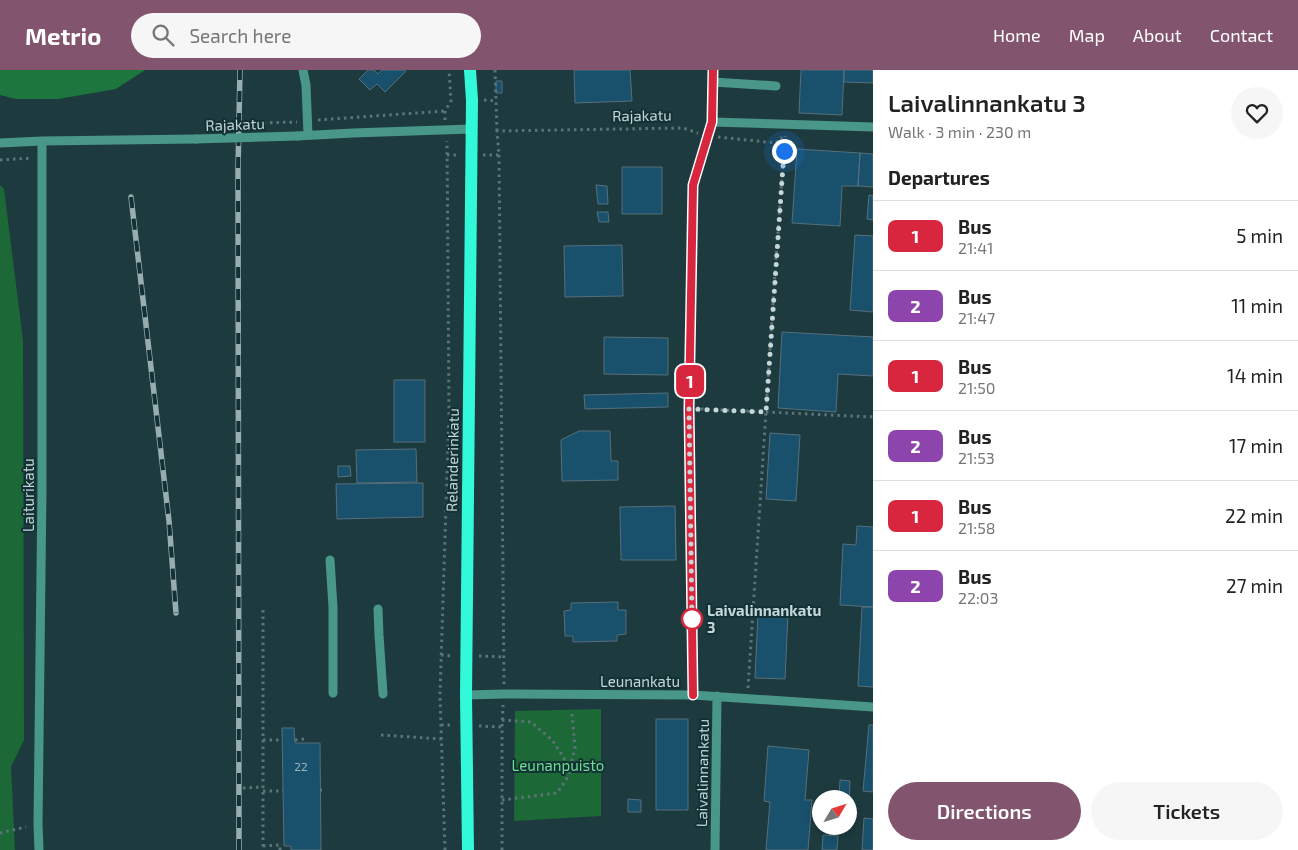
<!DOCTYPE html>
<meta charset="utf-8">
<style>
:root{--surface:#fff;--page:#f6f6f6;--text:#222;--muted:#767676;--line:#e0e0e0;--accent:#82546e}
body{margin:0;font-family:"Exo 2",sans-serif;background:var(--page);color:var(--text);height:100vh;display:flex;flex-direction:column;font-size:19px;white-space:nowrap}
*{box-sizing:border-box;margin:0}
p{font-size:16px;color:var(--muted)}
.icon{flex:none;width:28px;height:28px;fill:none;stroke:currentColor;stroke-width:2;stroke-linecap:round;stroke-linejoin:round}
.map{position:relative;flex:1;overflow:hidden}
.drawer{display:flex;flex-direction:column;background:var(--surface);width:425px}
.drawer>*{flex:none}
.badge{padding:0 10px;border-radius:8px;font-size:18px;line-height:32px}
.needle{width:32px;rotate:52deg}
.fabs{position:absolute;left:812px;top:720px;display:grid;gap:10px}
.fabs a{display:grid;place-items:center;width:45px;height:45px;border-radius:50%;background:var(--surface);box-shadow:0 2px 8px #0003;font-size:25px}
.you{position:absolute;width:25px;height:25px;margin:-12px;border:4px solid #fff;border-radius:50%;background:#1a73e8;box-shadow:0 0 0 8px #1a73e833}
.map>.badge{position:absolute;translate:-50% -50%;box-shadow:0 0 0 2px #fff}
h2{padding:0 15px;font-size:19px;line-height:45px}
.round{display:grid;place-items:center;flex:none;width:52px;height:52px;border-radius:26px;background:var(--page)}
.summary{display:flex;align-items:center;justify-content:space-between;height:85px;padding:0 15px}
h1{font-size:24px;font-weight:600;line-height:38px}
.button{display:flex;gap:10px;margin-top:auto;padding:10px 15px}
.button a{flex:1;height:58px;border-radius:30px;background:var(--accent);color:#fff;font-size:20px;font-weight:600;line-height:58px;text-align:center}
.button a+a{background:var(--page);color:var(--text)}
ul{padding:0;list-style:none}
li{display:flex;align-items:center;gap:15px;height:70px;padding:0 15px;border-top:1px solid var(--line)}
li div{flex:1}
li b{display:block;font-size:19px}
li em{font-style:normal}
li .badge{min-width:55px;font-weight:700;text-align:center}
header{display:flex;align-items:center;gap:30px;box-sizing:border-box;height:70px;padding:0 25px;background:var(--accent);color:#fff}
header strong{font-size:24px}
nav{display:flex;gap:28px;margin-inline-start:auto;font-size:18px}
.search{width:350px;height:45px;background:var(--page);display:flex;align-items:center;gap:12px;box-sizing:border-box;padding:0 18px;border-radius:28px;color:var(--muted);font-size:19px}
main{display:flex;flex:1;min-height:0}
.map>svg:first-child{display:block}
.green{fill:#1c6837}
.forest{fill:#1c763e}
.building{fill:#19506b;stroke:#566f7d}
.lines{fill:none;stroke-linecap:round;stroke-linejoin:round}
.path{stroke:#5b7477;stroke-width:3;stroke-dasharray:2.5 4;stroke-linecap:butt}
.minor{stroke:#499788;stroke-width:9}
.major{stroke:#33f9db;stroke-width:12}
.rail-casing{stroke:#98adaf;stroke-width:5.5}
.rail{stroke:#123135;stroke-width:4;stroke-dasharray:11;stroke-linecap:butt}
.path-bridge{stroke:#5b7477;stroke-width:3;stroke-dasharray:2.5 4;stroke-linecap:butt}
.minor-bridge{stroke:#499788;stroke-width:9}
.line-casing{stroke:#fff;stroke-width:11}
.line{stroke:#d7263d;stroke-width:8}
.walk{stroke:#c5d6d8;stroke-width:5;stroke-dasharray:0 9}
.stop-dot{fill:#fff;stroke:#d7263d;stroke-width:2.5}
.labels{text-anchor:middle;dominant-baseline:central;stroke-width:4;stroke-linejoin:round;paint-order:stroke}
.number-label{font-size:12px;fill:#9ab4bd}
.street-label{font-size:15px;fill:#c5d6d8;stroke:#123135}
.stop-label{font-size:15px;font-weight:bold;fill:#c5d6d8;stroke:#123135;text-anchor:start}
.park-label{font-size:15px;fill:#6fde90;stroke:#123135}
</style>
<header>
<strong>Metrio</strong>
<div class="search"><svg class="icon" aria-label="search" viewBox="0 0 24 24"><circle cx="10" cy="10" r="6"/><path d="M15 15l6 6"/></svg>Search here</div>
<nav><a>Home</a><a>Map</a><a>About</a><a>Contact</a></nav>
</header>
<main>
<div class="map">
<svg width="873" height="780" viewBox="0 0 873 780">
<rect width="100%" height="100%" fill="#1d3b3f"/>
<path class="green" d="M0 115 4 119 23 270 24 670 11 697 15 780H0Z
M601 639V746L514 751 515 641Z"/>
<path class="forest" d="M0 0H145L116 19 58 29H16L0 25Z"/>
<path class="building" d="M368 0H374L378 4 382 0H404L406 1 385 22 377 14 370 20 359 9Z
M574 0H630L632 31 575 33Z
M801 0H844L842 45 799 43Z
M844 0H873V13L844 12Z
M496 11H502V23H496Z
M797 79 860 83 858 116H842L840 156 792 153Z
M860 83 873 84V117L858 116Z
M622 97H662V144H622Z
M596 115 607 116 608 134H598Z
M869 125 873 126V150L867 149Z
M597 142H608L609 152H599Z
M855 165 873 166V242L850 240Z
M622 175 623 226 565 227 564 176Z
M782 262 873 267V306L838 304 836 342 778 338Z
M604 267 668 268V305L604 304Z
M394 310H425V372H394Z
M668 323V337L585 339 584 325Z
M579 361H610L611 391H618V410L562 411 561 370Z
M770 363 800 365 796 431 766 429Z
M416 379 417 412 357 413 356 380Z
M338 396H350L351 406 338 407Z
M423 413V447L337 449 336 414Z
M675 436 676 490H621L620 437Z
M857 456 873 457V537L840 535 843 474 856 475Z
M618 532V540H626V564L617 565V571L573 572V566H565L564 541 571 540V533Z
M862 537H873V617L858 616Z
M758 543 788 544 785 609 755 608Z
M656 649H688V740H656Z
M869 655H873V722L863 721Z
M282 658H294L295 673H320L321 780H291V776H284Z
M768 676 809 680 805 730H812L808 780H766L770 732 764 731Z
M840 710 850 711 849 735V729H839Z
M628 729 641 730V742H628Z
M864 748 873 749V780H862Z
M823 765 838 766 837 780H822Z"/>
<g class="lines">
<path class="path" d="M495 0 497 61
M484 30 496 31
M318 50 445 41
M445 50V41L451 31 449 0
M718 67 776 73 782 67
M447 85H459
M483 85H499L497 61 683 58 698 63
M499 85 504 614
M0 90 32 88
M701 339 873 347
M263 540V780
M441 585 453 586
M479 586 504 587
M748 618 775 203 785 66
M502 650 531 652 553 671 570 698
M441 655H453
M479 656 502 657
M381 665 442 669
M263 670H282
M295 670 305 669
M243 718 263 717
M320 720H322
M263 721H283
M502 730 557 723 568 707 575 678 572 644
M0 763 26 757
M263 776 280 775V780
M445 780 440 625 449 343 447 71
M502 780V657L503 635"/>
<path class="minor" d="M303 0 306 15 308 65
M713 12 776 16
M712 52 873 57
M297 66 353 63 471 59
M0 73 42 71 196 69
M330 490 333 537V623
M378 539 379 565 383 624
M466 625 504 624 693 625 873 637
M693 625 689 339 693 115 712 52 713 0
M39 780 38 754 42 419V71
M715 780 717 626"/>
<path class="major" d="M468 780 466 625 472 30 470 0"/>
<g class="rail-casing">
<path id="rail" d="M131 127 169 451 176 543
M239 780 238 100 240 0"/>
</g>
<use href="#rail" class="rail"/>
<path class="path-bridge" d="M218 54 297 52"/>
<path class="minor-bridge" d="M196 69 297 66"/>
</g>
<g class="lines">
<g class="line-casing">
<path id="line" d="M693 625 689 339 693 115 712 52 713 0"/>
</g>
<use href="#line" class="line"/>
<path class="walk" d="M692 549V552L689 339 766 342 784 81"/>
</g>
<circle class="stop-dot" cx="692" cy="549" r="10"/>
<g class="labels">
<g class="number-label">
<text x="301" y="696">22</text>
</g>
<g class="street-label">
<text transform="translate(642 45) rotate(-1)">Rajakatu</text>
<text transform="translate(235 54) rotate(-2)">Rajakatu</text>
<text transform="translate(452 390) rotate(-89)">Relanderinkatu</text>
<text transform="translate(28 425) rotate(-90)">Laiturikatu</text>
<text x="640" y="611">Leunankatu</text>
<text transform="translate(702 703) rotate(-89)">Laivalinnankatu</text>
</g>
<g class="stop-label">
<text x="707" y="540">Laivalinnankatu<tspan x="707" dy="17">3</tspan></text>
</g>
<g class="park-label">
<text x="558" y="695">Leunanpuisto</text>
</g>
</g>
</svg>
<div class="fabs">
<a><svg class="needle" viewBox="-14 -14 28 28"><path d="M0-13l5 13h-10z" fill="#e53935"/><path d="M0 13l5-13h-10z" fill="#767676"/></svg></a>
</div>
<div class="you" style="left:784px;top:81px"></div>
<b class="badge" style="left:690px;top:311px;background:#d7263d;color:#fff">1</b>
</div>
<section class="drawer">
<div class="summary"><div><h1>Laivalinnankatu 3</h1><p>Walk · 3 min · 230 m</p></div><a class="round"><svg class="icon" aria-label="heart" viewBox="0 0 24 24"><path d="M12 20l-8-8c-3-5 5-10 8-4 3-6 11-1 8 4z"/></svg></a></div>
<h2>Departures</h2>
<ul>
<li><span class="badge" style="background:#d7263d;color:#fff">1</span><div><b>Bus</b><p>21:41</p></div><em>5 min</em></li>
<li><span class="badge" style="background:#8e44ad;color:#fff">2</span><div><b>Bus</b><p>21:47</p></div><em>11 min</em></li>
<li><span class="badge" style="background:#d7263d;color:#fff">1</span><div><b>Bus</b><p>21:50</p></div><em>14 min</em></li>
<li><span class="badge" style="background:#8e44ad;color:#fff">2</span><div><b>Bus</b><p>21:53</p></div><em>17 min</em></li>
<li><span class="badge" style="background:#d7263d;color:#fff">1</span><div><b>Bus</b><p>21:58</p></div><em>22 min</em></li>
<li><span class="badge" style="background:#8e44ad;color:#fff">2</span><div><b>Bus</b><p>22:03</p></div><em>27 min</em></li>
</ul>
<div class="button"><a>Directions</a><a>Tickets</a></div>
</section>
</main>
